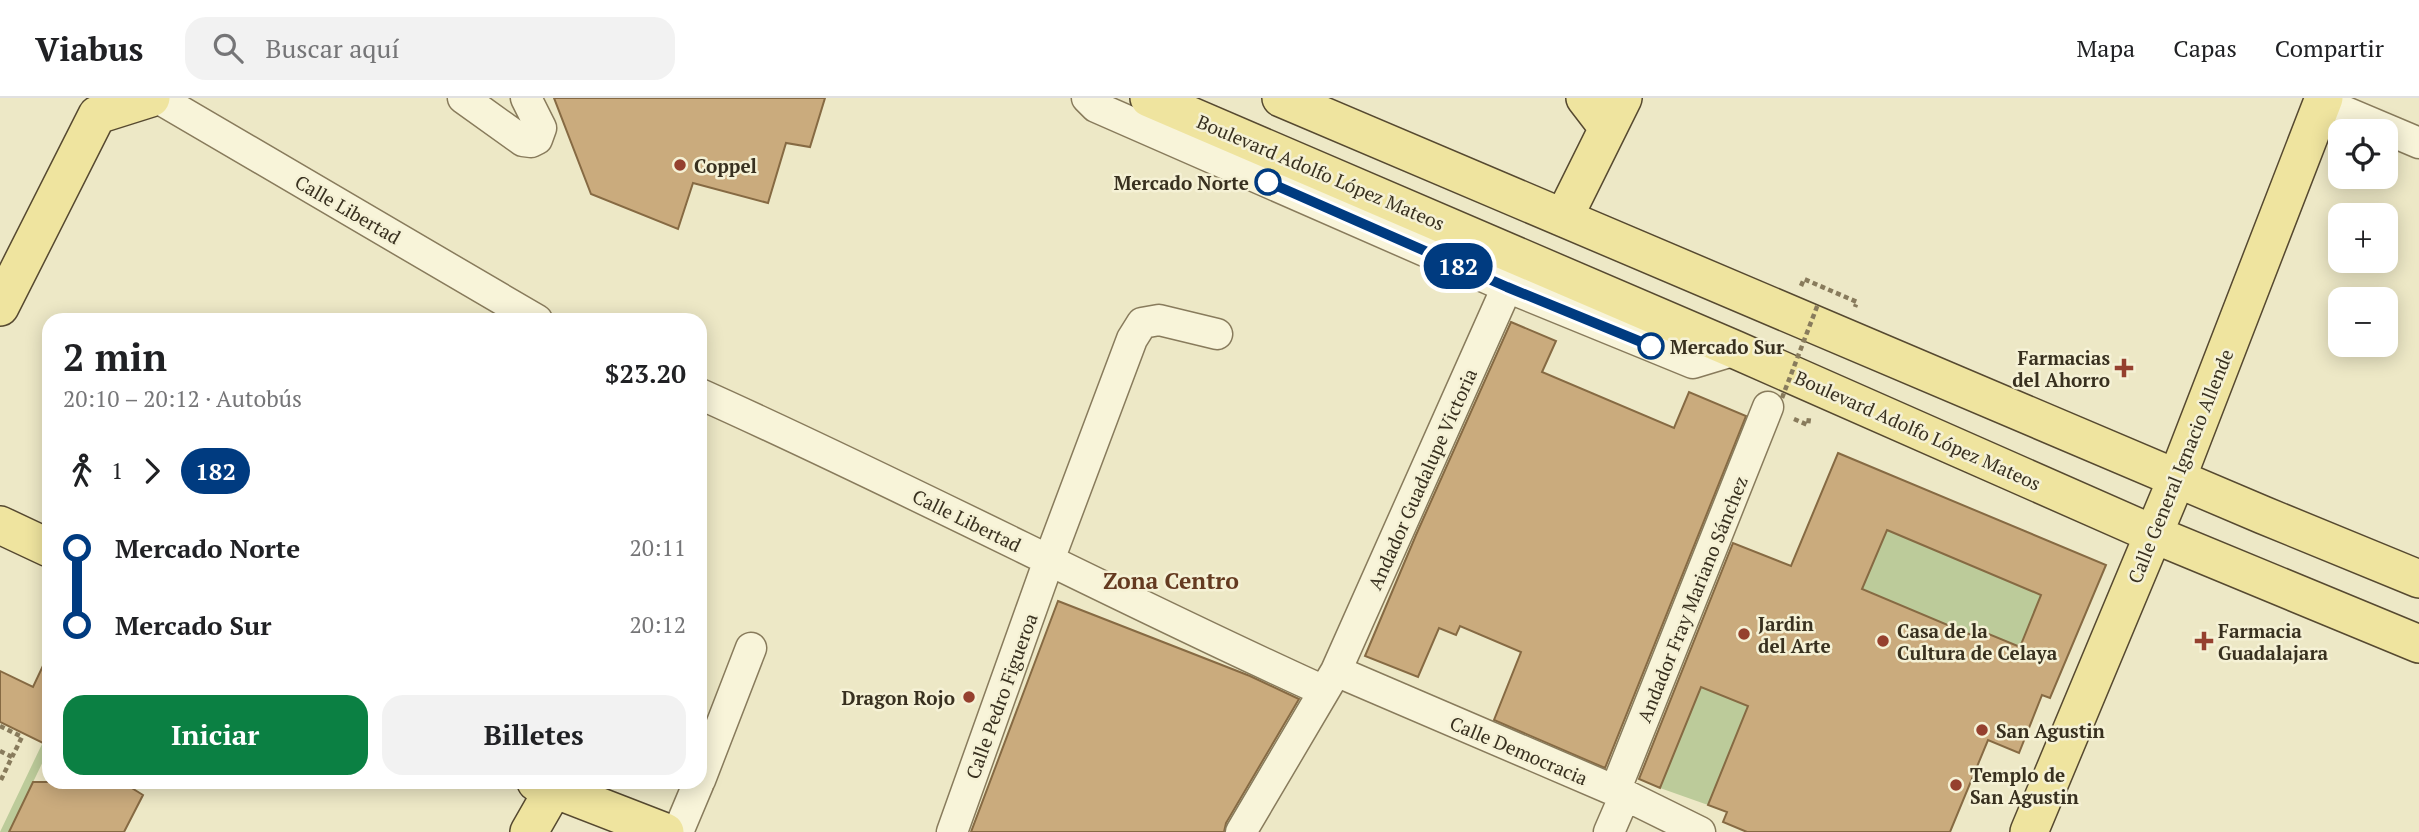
<!DOCTYPE html>
<html lang="es">
<meta charset="utf-8">
<style>
:root{--surface:#fff;--page:#f2f2f2;--text:#202124;--muted:#757577;--line:#e0e0e0;--accent:#0b8043}
body{margin:0;font-family:"PT Serif",serif;background:var(--page);color:var(--text);height:100vh;display:flex;flex-direction:column;font-size:26px;white-space:nowrap}
*{box-sizing:border-box;margin:0}
p{font-size:23px;color:var(--muted)}
.icon{flex:none;width:38px;height:38px;fill:none;stroke:currentColor;stroke-width:2;stroke-linecap:round;stroke-linejoin:round}
.map{position:relative;flex:1;overflow:hidden}
.side{position:absolute;left:42px;top:215px;width:665px;height:476px;display:flex;flex-direction:column;background:var(--surface);border-radius:21px;box-shadow:0 4px 18px #0003}
.side>*{flex:none}
.badge{padding:0 14px;border-radius:23px;font-size:24px;line-height:46px}
.fabs{position:absolute;left:2328px;top:21px;display:grid;gap:14px}
.fabs a{display:grid;place-items:center;width:70px;height:70px;border-radius:14px;background:var(--surface);box-shadow:0 4px 18px #0003;font-size:35px}
.map>.badge{position:absolute;translate:-50% -50%;box-shadow:0 0 0 4px #fff}
.legs{display:flex;align-items:center;gap:10px;height:77px;padding:0 21px;font-size:23px}
.legs p{margin-inline-start:auto}
.summary{display:flex;align-items:center;justify-content:space-between;height:119px;padding:0 21px}
h1{font-size:38px;font-weight:600;line-height:52px}
.primary-button{display:flex;gap:14px;margin-top:auto;padding:14px 21px}
.primary-button a{flex:1;height:80px;border-radius:21px;background:var(--accent);color:#fff;font-size:28px;font-weight:600;line-height:80px;text-align:center}
.primary-button a+a{background:var(--page);color:var(--text)}
ul{padding:0 21px;list-style:none}
li{display:flex;align-items:center;gap:24px;height:77px;font-size:26px}
li i{display:grid;place-items:center;width:10px;height:100%;margin:0 9px;background:currentColor}
li i::after{content:'';width:18px;height:18px;margin:-9px;border:5px solid;border-radius:50%;background:var(--surface)}
li p{margin-inline-start:auto}
li:first-child i{background:linear-gradient(#0000 50%,currentColor 0)}
li:last-child i{background:linear-gradient(currentColor 50%,#0000 0)}
header{display:flex;align-items:center;gap:42px;box-sizing:border-box;height:98px;padding:0 35px;background:var(--surface);border-bottom:2px solid var(--line)}
header strong{font-size:33px}
nav{display:flex;gap:38px;margin-inline-start:auto;font-size:24px}
.search{width:490px;height:63px;background:var(--page);display:flex;align-items:center;gap:18px;box-sizing:border-box;padding:0 24px;border-radius:21px;color:var(--muted);font-size:26px}
.map>svg:first-child{display:block}
.green{fill:#bccb9a}
.building{fill:#caab7d;stroke:#866a43;stroke-width:2;fill-rule:evenodd}
.lines{fill:none;stroke-linecap:round;stroke-linejoin:round}
.minor-casing{stroke:#887b5c;stroke-width:33}
.major-casing{stroke:#564930;stroke-width:40}
.path{stroke:#887b5c;stroke-width:4.5;stroke-dasharray:5 3.5;stroke-linecap:butt}
.minor{stroke:#f8f4d9;stroke-width:30}
.major{stroke:#efe49f;stroke-width:37}
.path-bridge{stroke:#887b5c;stroke-width:4.5;stroke-dasharray:5 3.5;stroke-linecap:butt}
.line-1-casing{stroke:#fff;stroke-width:16}
.line-1{stroke:#003b80;stroke-width:10}
.poi-dot{fill:#95402e;stroke:#f5f1d5;stroke-width:2.5}
.stop-1-dot{fill:#fff;stroke:#003b80;stroke-width:3.5}
.labels{text-anchor:middle;dominant-baseline:central;stroke-width:5;stroke-linejoin:round;paint-order:stroke}
.poi-label{font-size:19px;font-weight:bold;fill:#38301f;stroke:#f5f1d5;text-anchor:start}
.street-label{font-size:19px;fill:#38301f;stroke:#f5f1d5}
.stop-label{font-size:19px;font-weight:bold;fill:#38301f;stroke:#f5f1d5;text-anchor:end}
.quarter-label{font-size:23px;font-weight:bold;fill:#643a20;stroke:#f5f1d5}
</style>
<header>
<strong>Viabus</strong>
<div class="search"><svg class="icon" aria-label="search" viewBox="0 0 24 24"><circle cx="10" cy="10" r="6"/><path d="M15 15l6 6"/></svg>Buscar aquí</div>
<nav><a>Mapa</a><a>Capas</a><a>Compartir</a></nav>
</header>
<div class="map">
<svg width="2419" height="734" viewBox="0 0 2419 734">
<rect width="100%" height="100%" fill="#ede8c6"/>
<path class="green" d="M1887 432 2041 497 2020 549 1980 532 1976 539 1862 491Z
M1701 589 1748 608 1708 707 1660 690Z
M43 644 49 651 9 734H0Z"/>
<path class="building" d="M554 0H825L810 49 786 45 768 105 693 85 678 131 591 96Z
M1511 224 1556 243 1542 274 1674 330 1689 294 1746 318 1605 670 1494 622 1521 554 1460 528 1456 537 1439 530 1418 579 1365 558 1416 437Z
M1838 355 2106 467 2050 600 2042 597 2019 655 1988 642 1950 734H1747L1723 724 1727 714 1708 707 1748 608 1701 589 1660 690 1639 681 1733 445 1791 468ZM1887 432 2041 497 2020 549 1979 532 1976 539 1862 491Z
M1058 503 1250 578 1299 601 1226 725 1224 734H971Z
M49 555V648L0 624V573L33 589Z
M33 684H122L143 697 124 734H9Z"/>
<g class="lines">
<g class="minor-casing">
<path id="minor" d="M158 0 537 222
M463 0 523 43 531 44 537 41 541 30 526 0
M1087 0 1096 9 1507 189 1693 265 1736 252
M2322 4 2419 45
M700 296C910 390 1114 498 1324 593
M1336 573 1625 697 1700 734
M700 682 751 550
M1615 693 1768 309
M678 734 699 684
M952 734 1049 462 1132 241 1142 225 1159 222 1217 236
M1241 734 1336 573 1507 189
M1609 734 1625 697"/>
</g>
<g class="major-casing">
<path id="major" d="M1149 0 1736 252 2153 436 2419 546
M1281 0 2263 417 2419 481
M1585 0 1608 30
M1564 119 1623 0
M0 209 97 17 151 0
M0 427 49 450
M536 684 665 734
M529 734 553 692
M2029 734 2177 380 2324 0"/>
</g>
<path class="path" d="M1801 188 1804 181 1857 204 1855 209
M1794 321 1808 327 1809 320
M0 628 22 639 12 659
M0 653 12 659 0 684"/>
<use href="#minor" class="minor"/>
<use href="#major" class="major"/>
<path class="path-bridge" d="M1782 300 1818 206"/>
</g>
<g class="lines">
<g class="line-1-casing">
<path id="line-1" d="M1268 84 1507 189 1651 248"/>
</g>
<use href="#line-1" class="line-1"/>
</g>
<g class="poi-dot">
<circle cx="680" cy="67" r="7"/>
<path d="M2120.5 259.5h7v7h7v7h-7v7h-7v-7h-7v-7h7z"/>
<circle cx="1744" cy="536" r="7"/>
<circle cx="1883" cy="543" r="7"/>
<path d="M2200.5 532.5h7v7h7v7h-7v7h-7v-7h-7v-7h7z"/>
<circle cx="969" cy="599" r="7"/>
<circle cx="1982" cy="632" r="7"/>
<circle cx="1956" cy="687" r="7"/>
</g>
<g class="stop-1-dot">
<circle cx="1268" cy="84" r="12"/>
<circle cx="1651" cy="248" r="12"/>
</g>
<g class="labels">
<g class="poi-label">
<text x="694" y="67">Coppel</text>
<text x="2110" y="259" text-anchor="end">Farmacias<tspan x="2110" dy="22">del Ahorro</tspan></text>
<text x="1758" y="525">Jardin<tspan x="1758" dy="22">del Arte</tspan></text>
<text x="1897" y="532">Casa de la<tspan x="1897" dy="22">Cultura de Celaya</tspan></text>
<text x="2218" y="532">Farmacia<tspan x="2218" dy="22">Guadalajara</tspan></text>
<text x="955" y="599" text-anchor="end">Dragon Rojo</text>
<text x="1996" y="632">San Agustin</text>
<text x="1970" y="676">Templo de<tspan x="1970" dy="22">San Agustin</tspan></text>
</g>
<g class="street-label">
<text transform="translate(1321 74) rotate(23)">Boulevard Adolfo López Mateos</text>
<text transform="translate(348 111) rotate(30)">Calle Libertad</text>
<text transform="translate(1918 332) rotate(24)">Boulevard Adolfo López Mateos</text>
<text transform="translate(2180 368) rotate(-68)">Calle General Ignacio Allende</text>
<text transform="translate(1422 381) rotate(-66)">Andador Guadalupe Victoria</text>
<text transform="translate(967 422) rotate(26)">Calle Libertad</text>
<text transform="translate(1692 501) rotate(-68)">Andador Fray Mariano Sánchez</text>
<text transform="translate(1001 598) rotate(-70)">Calle Pedro Figueroa</text>
<text transform="translate(1519 652) rotate(23)">Calle Democracia</text>
</g>
<g class="stop-label">
<text x="1249" y="84">Mercado Norte</text>
<text x="1670" y="248" text-anchor="start">Mercado Sur</text>
</g>
<g class="quarter-label">
<text x="1171" y="482">Zona Centro</text>
</g>
</g>
</svg>
<div class="fabs">
<a><svg class="icon" aria-label="locate" viewBox="0 0 24 24"><circle cx="12" cy="12" r="6"/><path d="M12 2v4M12 18v4M2 12h4M18 12h4"/></svg></a>
<a>+</a>
<a>−</a>
</div>
<b class="badge" style="left:1458px;top:168px;background:#003b80;color:#fff">182</b>
<section class="side">
<div class="summary"><div><h1>2 min</h1><p>20:10 – 20:12 · Autobús</p></div><b>$23.20</b></div>
<div class="legs"><svg class="icon" aria-label="walk" viewBox="0 0 24 24"><circle cx="13" cy="4" r="2"/><path d="M13 8l-2 6 4 7M11 14l-3 7M7 12l3-4h3l4 4"/></svg>1<svg class="icon" aria-label="forward" viewBox="0 0 24 24"><path d="M9 5l7 7-7 7"/></svg><b class="badge" style="background:#003b80;color:#fff">182</b></div>
<ul>
<li><i style="color:#003b80"></i><b>Mercado Norte</b><p>20:11</p></li>
<li><i style="color:#003b80"></i><b>Mercado Sur</b><p>20:12</p></li>
</ul>
<div class="primary-button"><a>Iniciar</a><a>Billetes</a></div>
</section>
</div>
